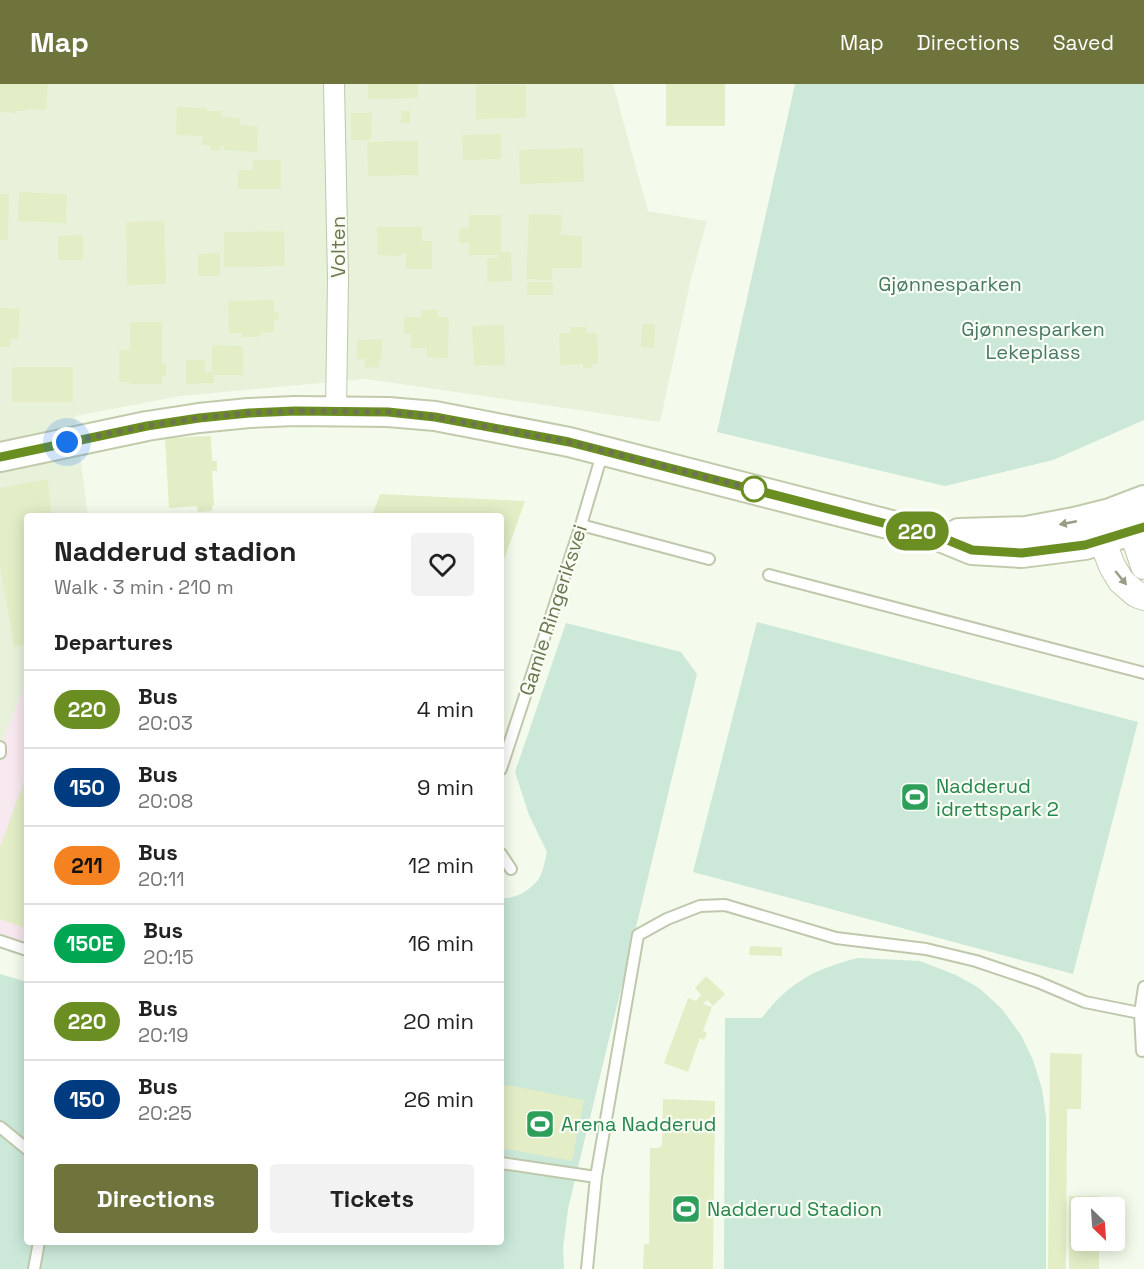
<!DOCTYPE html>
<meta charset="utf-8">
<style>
:root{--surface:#fff;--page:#f2f2f2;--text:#222;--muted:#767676;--line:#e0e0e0;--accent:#6f743d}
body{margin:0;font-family:"Space Grotesk",sans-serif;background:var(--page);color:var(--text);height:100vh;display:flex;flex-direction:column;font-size:22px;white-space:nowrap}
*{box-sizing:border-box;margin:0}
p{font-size:20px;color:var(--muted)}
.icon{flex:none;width:33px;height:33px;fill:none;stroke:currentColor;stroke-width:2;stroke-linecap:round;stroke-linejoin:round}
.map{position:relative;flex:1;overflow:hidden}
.details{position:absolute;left:24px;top:429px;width:480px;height:732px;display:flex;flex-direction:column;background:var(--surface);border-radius:6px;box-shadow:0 3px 15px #0003}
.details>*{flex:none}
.badge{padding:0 12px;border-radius:20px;font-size:21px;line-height:39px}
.needle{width:39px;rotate:155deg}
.fabs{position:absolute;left:1071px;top:1113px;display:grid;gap:12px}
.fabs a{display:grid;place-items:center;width:54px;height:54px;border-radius:6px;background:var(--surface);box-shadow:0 3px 15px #0003;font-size:30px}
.you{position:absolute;width:30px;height:30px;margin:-15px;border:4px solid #fff;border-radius:50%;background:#1a73e8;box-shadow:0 0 0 9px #1a73e833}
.map>.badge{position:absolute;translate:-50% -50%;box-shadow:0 0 0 3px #fff}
h2{padding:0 30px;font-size:22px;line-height:54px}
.round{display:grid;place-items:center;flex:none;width:63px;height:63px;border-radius:6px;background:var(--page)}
.head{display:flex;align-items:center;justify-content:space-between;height:102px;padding:0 30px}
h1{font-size:28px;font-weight:700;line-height:45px}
.button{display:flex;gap:12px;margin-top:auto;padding:12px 30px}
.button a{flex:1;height:69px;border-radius:6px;background:var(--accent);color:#fff;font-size:24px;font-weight:700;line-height:69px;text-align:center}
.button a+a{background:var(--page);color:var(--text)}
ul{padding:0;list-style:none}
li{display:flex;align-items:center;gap:18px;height:78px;padding:0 30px;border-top:2px solid var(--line)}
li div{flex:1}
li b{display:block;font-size:22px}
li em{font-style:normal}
li .badge{min-width:66px;font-weight:700;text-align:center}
header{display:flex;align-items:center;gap:36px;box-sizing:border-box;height:84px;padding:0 30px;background:var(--accent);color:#fff}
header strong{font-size:28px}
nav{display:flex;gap:33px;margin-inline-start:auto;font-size:21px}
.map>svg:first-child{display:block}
.residential{fill:#e8f2db}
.education{fill:#f8e8f0}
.green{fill:#cbe8d9}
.building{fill:#e3eec6}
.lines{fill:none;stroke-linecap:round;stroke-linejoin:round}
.service-casing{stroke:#bfc8ac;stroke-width:14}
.minor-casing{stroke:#bfc8ac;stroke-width:22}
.tertiary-casing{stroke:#bfc8ac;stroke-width:28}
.secondary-casing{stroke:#c1cbab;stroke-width:32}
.service{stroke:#fff;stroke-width:10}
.minor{stroke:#fff;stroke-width:20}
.tertiary{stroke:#fff;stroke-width:26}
.secondary{stroke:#fff;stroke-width:28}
.oneway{fill:#989e84}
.line-casing{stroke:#fff;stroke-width:14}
.line{stroke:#6b8e23;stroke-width:9}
.walk{stroke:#6c7550;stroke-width:6;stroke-dasharray:0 10.8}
.stop-dot{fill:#fff;stroke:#6b8e23;stroke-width:3}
.labels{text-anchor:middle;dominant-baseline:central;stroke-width:4.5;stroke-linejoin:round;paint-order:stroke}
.street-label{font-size:20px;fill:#6c7550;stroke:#f8fef3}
.park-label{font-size:20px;fill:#497966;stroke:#f8fef3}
.leisure-label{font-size:20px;fill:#27864d;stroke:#f8fef3;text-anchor:start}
</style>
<header>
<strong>Map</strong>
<nav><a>Map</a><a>Directions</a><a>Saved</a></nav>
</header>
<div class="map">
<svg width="1144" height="1185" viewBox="0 0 1144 1185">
<rect width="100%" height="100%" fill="#f4fbec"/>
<path class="residential" d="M0 0H613L648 127 707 137 691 195 660 338 366 295 181 312 75 332 88 432H27V596L0 663Z"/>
<path class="education" d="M27 596V865L0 855V663Z"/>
<path class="green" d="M795 0H1144V336L1053 376 945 402 717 348Z
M757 538 1138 638 1073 890 693 788Z
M566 539 681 568 697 590 568 1125 563 1164 564 1185H0V890L27 898V1158H501V814C515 815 529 807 538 796 543 789 545 776 547 768L529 731 515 688Z
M858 874 920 877 956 891 979 904 1002 925 1021 951 1033 976 1042 1005 1046 1033V1185H724L725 934H762C789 898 815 885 858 874Z"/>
<path class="building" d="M0 0H48L46 26 25 25V27H16V29L0 28Z
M368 0H418V14L368 15Z
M666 0H725V42H666Z
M476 1H526V34L476 35Z
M177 23 206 24V27H222L221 33 240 34V41L258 42 257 68 224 66V62H220V67L211 66V62L202 61 203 52 176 51Z
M401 27H410V39H401Z
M351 29H372L371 56H351Z
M501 50V75L463 76 462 51Z
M418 57V91L368 92 367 58Z
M583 64 584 98 520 100 519 66Z
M253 76H281V105H238V86H253Z
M19 108 67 110 66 139 18 137Z
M0 110H9L8 156H0Z
M529 130 562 131 561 151 582 152V184H552V196L526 195Z
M469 131H501V168H511L512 197 487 198V174H498V171H469V159H459V145L469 144Z
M164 137 166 200 127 201 126 138Z
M377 143H422V157H432V185H406V169H401V172L377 171Z
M284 147 285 182 224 183V148Z
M83 151V176H58V152Z
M220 169V192H198V170Z
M527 198H553V211H527Z
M274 216V228H279V236H274V248L260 249V253H242V249H229L228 217Z
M0 224 20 225 18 255 10 254V263H0Z
M421 226H438V233H449L448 274H433V273H427V264H411V250H404V233H421Z
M130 238H162V280H166V292H162V300H130V298H119V266H130Z
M642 240H655L654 264 641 263Z
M504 241 505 281 474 282 472 242Z
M570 243H586V249H597L598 280H591L592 284H583V280L560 281 559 249H570Z
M382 255V275H379V283L365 284V275H357V256Z
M212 261 243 262V291H214V299L186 300V276H205V289L212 288Z
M12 283H73V318H12Z
M211 352 212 377H217V387H212L214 421 212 422V427L198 428 197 422 169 424 165 354Z
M48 395 51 432H27V560L14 563 0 482V404Z
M380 410 525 417 501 484V432H372Z
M27 689V845L0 835V763Z
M750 862 782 863V872L749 871Z
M706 892 725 910 713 922 707 916 703 920 712 923 703 947 707 949 704 956 700 954 688 988 664 979 688 914 696 917 701 911 695 904Z
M1050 969 1082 970 1081 1025H1067L1066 1185H1048Z
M501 1000 584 1016 572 1077 501 1064Z
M663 1015 715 1017 713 1185H643L644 1160H649L650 1064H659L660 1062H662Z
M1069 1112H1099V1124H1082V1156H1099V1185H1069Z"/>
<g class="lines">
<g class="service-casing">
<path id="service" d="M581 441 709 475
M769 491 1144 589
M0 663V669
M501 685 581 441 603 367
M501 770 511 785
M0 857 27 866
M1140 929 1142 967
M0 1043 27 1065
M501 1079 596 1093
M34 1185 39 1158
M587 1185 596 1093 638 851 667 835 700 822 725 821 836 854 926 865 976 877 1038 898 1085 918 1140 929 1144 903"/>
</g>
<g class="minor-casing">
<path id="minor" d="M334 0 338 195 336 326"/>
</g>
<g class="tertiary-casing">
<path id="tertiary" d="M1144 482 1132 446 1110 429 1102 456 1112 482 1121 497 1136 510 1144 513"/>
</g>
<g class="secondary-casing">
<path id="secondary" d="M0 373 147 342 199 334 249 329 295 327 388 328 435 332 569 358 907 445 933 450 972 466 1022 469 1085 461 1144 443
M959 449 1026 447 1074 438 1110 429 1144 416"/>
</g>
<use href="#service" class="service"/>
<use href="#minor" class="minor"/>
<use href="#tertiary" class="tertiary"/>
<use href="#secondary" class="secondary"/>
</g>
<defs><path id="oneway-solid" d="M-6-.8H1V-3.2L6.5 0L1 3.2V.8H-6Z" transform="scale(1.5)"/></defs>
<g class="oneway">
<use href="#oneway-solid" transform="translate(1068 439) rotate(169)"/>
<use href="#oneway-solid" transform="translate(1121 494) rotate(51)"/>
</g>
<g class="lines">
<g class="line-casing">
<path id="line" d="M0 373 147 342 199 334 249 329 295 327 388 328 435 333 569 358 887 440 933 450 972 466 1022 469 1085 461 1144 443"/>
</g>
<use href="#line" class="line"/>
<path class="walk" d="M67 358 147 342 199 334 249 329 295 327 388 328 435 333 569 358 764 408 754 405"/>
</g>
<defs>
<g id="stadium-square" transform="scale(1.5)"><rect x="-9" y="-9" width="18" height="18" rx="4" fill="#2e9e5b" stroke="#f8fef3"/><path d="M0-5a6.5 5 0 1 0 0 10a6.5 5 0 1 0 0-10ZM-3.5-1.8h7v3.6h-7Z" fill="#fff"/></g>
</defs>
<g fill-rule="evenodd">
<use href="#stadium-square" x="915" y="713"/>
<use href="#stadium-square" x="540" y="1040"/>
<use href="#stadium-square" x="686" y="1125"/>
</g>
<circle class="stop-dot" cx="754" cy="405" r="12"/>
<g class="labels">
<g class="street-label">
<text transform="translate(338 163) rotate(-90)">Volten</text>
<text transform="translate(553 526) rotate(-72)">Gamle Ringeriksvei</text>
</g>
<g class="park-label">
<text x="950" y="200">Gjønnesparken</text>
<text x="1033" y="245">Gjønnesparken<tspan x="1033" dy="23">Lekeplass</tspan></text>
</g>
<g class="leisure-label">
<text x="936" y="702">Nadderud<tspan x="936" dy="23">idrettspark 2</tspan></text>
<text x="561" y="1040">Arena Nadderud</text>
<text x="707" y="1125">Nadderud Stadion</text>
</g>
</g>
</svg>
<div class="fabs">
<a><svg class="needle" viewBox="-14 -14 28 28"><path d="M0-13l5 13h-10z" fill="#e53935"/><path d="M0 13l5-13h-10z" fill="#767676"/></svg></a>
</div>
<div class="you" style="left:67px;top:358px"></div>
<b class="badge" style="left:917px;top:447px;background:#6b8e23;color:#fff">220</b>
<section class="details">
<div class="head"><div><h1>Nadderud stadion</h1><p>Walk · 3 min · 210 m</p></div><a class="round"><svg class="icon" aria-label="heart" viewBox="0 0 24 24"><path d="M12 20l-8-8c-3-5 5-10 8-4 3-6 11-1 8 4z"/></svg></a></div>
<h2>Departures</h2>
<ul>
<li><span class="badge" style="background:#6b8e23;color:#fff">220</span><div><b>Bus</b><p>20:03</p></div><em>4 min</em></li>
<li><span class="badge" style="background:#003b80;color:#fff">150</span><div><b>Bus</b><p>20:08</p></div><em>9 min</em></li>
<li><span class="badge" style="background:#f58220;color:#111">211</span><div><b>Bus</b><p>20:11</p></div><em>12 min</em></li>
<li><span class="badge" style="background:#00a651;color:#fff">150E</span><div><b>Bus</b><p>20:15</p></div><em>16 min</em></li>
<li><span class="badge" style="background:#6b8e23;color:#fff">220</span><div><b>Bus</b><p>20:19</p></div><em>20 min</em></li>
<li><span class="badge" style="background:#003b80;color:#fff">150</span><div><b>Bus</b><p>20:25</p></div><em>26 min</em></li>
</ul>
<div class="button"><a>Directions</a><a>Tickets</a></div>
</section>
</div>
